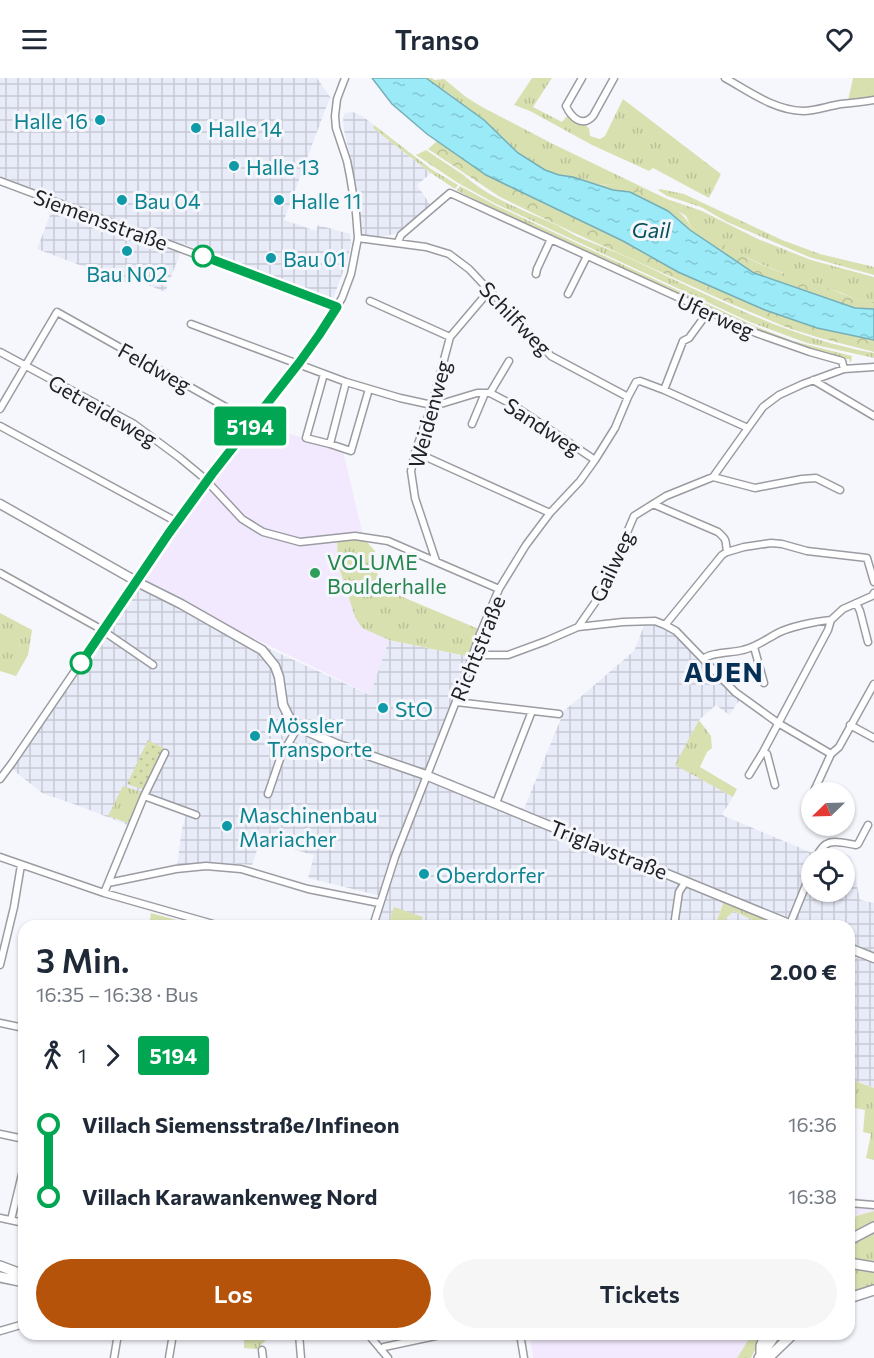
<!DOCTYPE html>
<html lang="de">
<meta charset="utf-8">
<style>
:root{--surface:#fff;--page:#f6f6f7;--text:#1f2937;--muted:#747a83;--accent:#b45309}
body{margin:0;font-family:Commissioner,sans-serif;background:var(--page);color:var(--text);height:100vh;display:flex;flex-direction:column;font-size:22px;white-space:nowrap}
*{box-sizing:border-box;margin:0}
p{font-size:20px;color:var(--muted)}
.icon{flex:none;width:33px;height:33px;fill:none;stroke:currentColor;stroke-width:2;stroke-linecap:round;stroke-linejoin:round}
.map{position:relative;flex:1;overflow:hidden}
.panel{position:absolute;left:18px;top:842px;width:837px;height:420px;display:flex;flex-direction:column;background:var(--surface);border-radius:18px;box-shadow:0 2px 4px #0004}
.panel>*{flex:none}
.badge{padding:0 12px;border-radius:4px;font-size:21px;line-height:39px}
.needle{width:39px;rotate:247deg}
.buttons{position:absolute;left:801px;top:704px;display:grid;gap:12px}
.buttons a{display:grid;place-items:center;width:54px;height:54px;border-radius:50%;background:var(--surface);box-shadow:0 2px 4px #0004;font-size:30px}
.map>.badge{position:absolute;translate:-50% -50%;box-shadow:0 0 0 3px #fff}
.legs{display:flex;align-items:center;gap:9px;height:66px;padding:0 18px;font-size:20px}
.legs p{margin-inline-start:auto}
.summary{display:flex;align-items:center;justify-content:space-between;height:102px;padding:0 18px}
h1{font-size:33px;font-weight:600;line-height:45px}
.cta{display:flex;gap:12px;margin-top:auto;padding:12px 18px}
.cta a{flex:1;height:69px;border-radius:36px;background:var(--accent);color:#fff;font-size:24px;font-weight:600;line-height:69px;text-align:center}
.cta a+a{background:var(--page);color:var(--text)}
ul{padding:0 18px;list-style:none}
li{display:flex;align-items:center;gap:21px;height:72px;font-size:22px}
li i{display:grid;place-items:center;width:9px;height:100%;margin:0 8px;background:currentColor}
li i::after{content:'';width:15px;height:15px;margin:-8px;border:4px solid;border-radius:50%;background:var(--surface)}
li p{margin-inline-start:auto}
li:first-child i{background:linear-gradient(#0000 50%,currentColor 0)}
li:last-child i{background:linear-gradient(currentColor 50%,#0000 0)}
header{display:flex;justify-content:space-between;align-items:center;height:78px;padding:0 18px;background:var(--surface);font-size:27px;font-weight:600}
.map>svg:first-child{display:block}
.commercial{fill:#f3e9fe}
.industrial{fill:url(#industrial-grid);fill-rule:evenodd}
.grass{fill:url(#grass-tufts)}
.forest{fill:url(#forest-crowns)}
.park{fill:#d9e0b0}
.garden{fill:url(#garden-dots)}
.water{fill:url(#water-ripples);stroke:#76aeb7;stroke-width:1.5}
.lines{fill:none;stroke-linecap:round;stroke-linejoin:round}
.street-casing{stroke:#9a9ca1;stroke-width:9}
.secondary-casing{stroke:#9a9ca1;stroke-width:11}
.primary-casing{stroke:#9a9ca1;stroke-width:12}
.street{stroke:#fff;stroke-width:6}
.secondary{stroke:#fff;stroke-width:8}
.primary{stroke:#fff;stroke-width:9}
.line-1-casing{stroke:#fff;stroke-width:14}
.line-1{stroke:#00a651;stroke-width:9}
.culture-dot{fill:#0f9aa8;stroke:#f6f7fd;stroke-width:2}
.stop-1-dot{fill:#fff;stroke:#00a651;stroke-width:3}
.leisure-dot{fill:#2e9e5b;stroke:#f6f7fd;stroke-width:2}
.labels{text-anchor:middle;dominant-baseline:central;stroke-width:6;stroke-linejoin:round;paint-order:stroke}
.culture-label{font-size:21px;fill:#0d838f;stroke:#f6f7fd;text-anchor:start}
.street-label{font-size:21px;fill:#212123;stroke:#f6f7fd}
.leisure-label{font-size:21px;fill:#27864d;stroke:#f6f7fd;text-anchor:start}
.water-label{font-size:22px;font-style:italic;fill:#09515a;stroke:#f6f7fd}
.district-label{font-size:27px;font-weight:bold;letter-spacing:1.5px;fill:#052f54;stroke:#f6f7fd}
</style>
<header><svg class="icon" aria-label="menu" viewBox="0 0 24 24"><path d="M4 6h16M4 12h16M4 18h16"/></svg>Transo<svg class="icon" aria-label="heart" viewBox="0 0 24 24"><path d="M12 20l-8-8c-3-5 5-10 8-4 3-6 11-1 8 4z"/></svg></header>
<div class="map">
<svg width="874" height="1280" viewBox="0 0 874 1280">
<defs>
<pattern id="industrial-grid" width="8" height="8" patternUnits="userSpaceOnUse" patternTransform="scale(1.5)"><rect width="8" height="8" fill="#e8ebf8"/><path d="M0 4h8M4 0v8" fill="none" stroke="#c7c9d4"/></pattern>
<pattern id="grass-tufts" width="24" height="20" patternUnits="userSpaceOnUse" patternTransform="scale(1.5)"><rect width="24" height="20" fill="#d9e0b0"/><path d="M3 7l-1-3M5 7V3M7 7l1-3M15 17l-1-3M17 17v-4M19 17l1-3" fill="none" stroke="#bac097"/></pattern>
<pattern id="forest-crowns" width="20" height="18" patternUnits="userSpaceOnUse" patternTransform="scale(1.5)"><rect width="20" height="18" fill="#d9e0b0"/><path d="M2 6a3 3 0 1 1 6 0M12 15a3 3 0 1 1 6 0" fill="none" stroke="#bac097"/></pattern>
<pattern id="garden-dots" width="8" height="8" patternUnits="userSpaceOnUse" patternTransform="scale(1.5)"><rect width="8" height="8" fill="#d9e0b0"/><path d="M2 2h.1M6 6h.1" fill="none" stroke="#bac097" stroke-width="1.8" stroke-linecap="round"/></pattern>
<pattern id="water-ripples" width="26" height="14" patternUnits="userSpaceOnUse" patternTransform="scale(1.5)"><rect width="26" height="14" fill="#9aeaf7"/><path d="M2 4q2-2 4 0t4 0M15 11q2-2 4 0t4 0" fill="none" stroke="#84c8d3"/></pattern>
</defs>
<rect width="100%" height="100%" fill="#f6f7fd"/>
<path class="commercial" d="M254 344 343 373 364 461 338 486 355 538 362 550 389 562 371 617 138 504Z
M849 1119 874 1122V1133L859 1137 849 1143Z
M530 1256H752L737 1280H533Z"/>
<path class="industrial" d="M0 0H317L330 19 284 142 316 153 318 147 350 156 351 165 348 180 333 221 184 166 165 214 134 201 130 206 37 171 57 119 0 98Z
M353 34 362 38 374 47 373 50 431 95 417 107 431 128 400 155 374 160 363 158 353 91 344 52 343 40 345 35Z
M137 510 370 617 389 562 471 579 433 694 524 731 564 633 634 573 644 548 655 547 674 557 741 620 729 637 716 627 699 642 676 687 733 719 722 736 724 738 810 774 828 773 851 778 860 822 874 825V1010L849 1001V848L765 847 773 844 724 823 715 847H376L385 819 308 800 314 777 260 763 252 787 210 784 177 788 182 751 187 732 144 717 130 748 82 729 42 715 12 691ZM812 780H844V813H812Z
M734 833 763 847 721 848 722 844Z"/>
<path class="grass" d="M426 0H432L434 2 444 1 466 19 482 29 553 66 667 121 702 133 758 161 811 182 874 199V224H867L855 221 842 215 796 200 761 186 731 172 691 149 686 138 678 133 671 126H664L611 106 596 107 573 99 559 97 545 92 518 75 484 42Z
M532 0H552L533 29 562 44 567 38C576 47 582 44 589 50L590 58 600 61 605 58 623 21 721 96 709 120 653 90 649 93 592 67 530 33 514 27Z
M374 47 431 91 458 107 455 111 431 95 373 50Z
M466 99C490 120 521 131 550 144 560 148 568 154 578 159 592 165 606 170 620 176 703 214 783 259 874 275V280L807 265 750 244 496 126 458 105 461 106 466 101Z
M460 108 497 128 757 249 793 263 852 278 851 284H850L849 281H844L814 273 747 249 507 138 458 113 457 112Z
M660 111 684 116 782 162 820 176 874 189V197L809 179 727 144 701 129 667 118 658 112Z
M364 461 375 473 379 509 481 552 471 579 389 562 362 550 355 539 338 486 337 463Z
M0 535 32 552 28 577 16 598 0 593Z
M699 642 711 658 712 670 707 674 700 689 737 711 733 719 675 687Z
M123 708 144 715 131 746 108 738Z
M724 823 774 843 763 847 734 833 722 844 721 847 715 848Z
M151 835 184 844 183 847H149Z
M849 1001 874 1010V1082L866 1080 871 1056 863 1054 865 1032 849 1029Z
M874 1133V1145L865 1148 849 1157V1143L859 1137Z
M874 1154V1183L849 1180V1167L857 1161Z
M849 1189 874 1193V1209L849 1216Z
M244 1256H272L257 1271 244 1270Z
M752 1256H763L751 1280H737Z"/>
<path class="forest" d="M437 63 486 97 623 163 678 194 765 232 817 250 874 262V274L820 260 788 250 729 225 572 154 500 119 428 71Z
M426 72 465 98 466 101 461 106 458 105 416 77Z
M611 106 635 111 664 126H671C679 134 686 139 691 149 714 161 737 175 760 186 783 196 807 203 830 211 845 216 858 224 874 224V231L855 230 754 195 690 152 668 133 630 114 613 112 596 107Z"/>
<path class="park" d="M853 0H874V20L848 23Z
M394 829 423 839 420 847H388Z"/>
<path class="garden" d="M148 662 165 671 145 712 127 706Z"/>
<path class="water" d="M372 0H426L484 42 518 75 545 92 559 97 573 99 613 112 630 114 668 133 690 152 754 195 855 230 874 231V262L817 250 765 232 678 194 623 163 486 97 427 56 392 26Z"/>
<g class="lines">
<g class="street-casing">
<path id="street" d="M582 0 566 28C571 39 582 50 593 38L614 0
M725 0C750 14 774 32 803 33 816 33 828 28 841 26 852 25 863 24 874 22
M0 103 337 229
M358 160 426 169 449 176 469 191 551 278 628 319 636 304 640 303 664 312 748 350
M398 164 401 157 450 115 756 255 810 274 842 283 844 291
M536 196 537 191 551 161
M568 216 587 178
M370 223 450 259
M191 246 346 304 400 320 432 327 444 325 477 315H490L513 327 595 382
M0 274 134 346 180 380 204 400 242 441 263 454 300 464 355 458 388 463 499 511
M324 296 306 360 330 366
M813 302 874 338
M346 304 330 366 351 373 369 311
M664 312 683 263 689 260 708 234
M490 315 509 283
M0 331 57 234 247 341 254 343
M472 346 485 315
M0 348 177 444
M415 374 550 435
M713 399 755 410 802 401 816 400 840 412
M653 426 718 454C728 463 725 462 727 474L722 477 665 547
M727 474 744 469 771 465 782 466 807 473 867 480 874 504
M436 483 415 420 411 393 415 374 432 327 450 259 489 213
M0 495 99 550 153 587
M856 525 860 533 868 564
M578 549 623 544 655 543 665 547 676 553 735 614 778 645 831 676
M754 569 764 605
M473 576 479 577H508L546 563 578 549 601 516 634 438 666 418 713 399 763 329 779 317 803 306 844 291 874 289
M703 581C711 574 732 575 743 572 756 569 765 562 776 556 788 549 817 543 831 542
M456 624 559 636
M850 647 874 660
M749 697 763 674
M0 701 12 685 169 455 212 396 299 285 319 257 342 220 351 196 358 160 356 135 350 98 347 83 336 50 335 38 337 21 345 0
M775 707 767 676 763 674 828 552 831 542 843 531 872 518 874 515
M814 713 831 676 839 669 874 606
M268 716 281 678 298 649
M144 718 196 737
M496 725 532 633
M0 779 104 815 220 848
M816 780C825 758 837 764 856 767L858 766 868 747
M108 805 176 791 206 788 241 791 308 811 379 825
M104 815 144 718 165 675
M790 846 812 792
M373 848 395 779 464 603 480 556 499 511 526 467 550 435 580 403 595 382 615 350 628 319
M674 848 679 814 686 803
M0 887 14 829 21 787
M0 945 24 950
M0 1056 24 1061
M849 1125 874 1127
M0 1140 24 1145
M11 1142 24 1088
M0 1253 24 1246
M299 1256 301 1280
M368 1256 388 1280
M520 1256 524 1280
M262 1272 263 1280
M381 1272 384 1269 445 1256
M114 1280 118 1256
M169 1280 173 1256"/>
</g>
<g class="secondary-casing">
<path id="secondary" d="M0 426 143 507 181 526 262 572 275 588 279 599 283 627 290 641 298 649 336 666 423 696 794 848
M849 870 874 880"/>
</g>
<g class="primary-casing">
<path id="primary" d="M849 1162 874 1149
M849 1185 874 1189
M0 1188 24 1197
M0 1199 24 1204
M849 1220 874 1212
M761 1277V1268L766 1256
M759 1280 776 1256
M768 1280 793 1256"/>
</g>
<use href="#street" class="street"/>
<use href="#secondary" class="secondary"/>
<use href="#primary" class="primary"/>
</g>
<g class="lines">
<g class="line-1-casing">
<path id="line-1" d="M81 585 169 455 212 396 299 285 319 257 337 229 203 178"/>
</g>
<use href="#line-1" class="line-1"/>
</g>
<g class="culture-dot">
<circle cx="100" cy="42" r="6"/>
<circle cx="196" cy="50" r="6"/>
<circle cx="234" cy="88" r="6"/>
<circle cx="122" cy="122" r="6"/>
<circle cx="279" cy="122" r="6"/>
<circle cx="127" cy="173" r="6"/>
<circle cx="271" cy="180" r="6"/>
<circle cx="383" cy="630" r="6"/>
<circle cx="255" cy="658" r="6"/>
<circle cx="227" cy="748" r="6"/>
<circle cx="424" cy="796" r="6"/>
</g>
<g class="stop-1-dot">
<circle cx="203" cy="178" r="10"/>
<circle cx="81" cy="585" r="10"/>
</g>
<circle class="leisure-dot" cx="315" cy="495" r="6"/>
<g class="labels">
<g class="culture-label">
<text x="88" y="42" text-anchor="end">Halle 16</text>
<text x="208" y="50">Halle 14</text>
<text x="246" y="88">Halle 13</text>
<text x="134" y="122">Bau 04</text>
<text x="291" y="122">Halle 11</text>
<text x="283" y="180">Bau 01</text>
<text x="127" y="195" text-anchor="middle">Bau N02</text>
<text x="395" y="630">StO</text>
<text x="267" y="646">Mössler<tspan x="267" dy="24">Transporte</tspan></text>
<text x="239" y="736">Maschinenbau<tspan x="239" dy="24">Mariacher</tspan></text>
<text x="436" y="796">Oberdorfer</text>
</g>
<g class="street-label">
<text transform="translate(101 141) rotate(20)">Siemensstraße</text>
<text transform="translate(716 237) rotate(24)">Uferweg</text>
<text transform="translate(516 240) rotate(46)">Schilfweg</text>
<text transform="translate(155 289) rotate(29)">Feldweg</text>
<text transform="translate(103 332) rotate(30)">Getreideweg</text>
<text transform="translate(429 336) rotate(-75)">Weidenweg</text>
<text transform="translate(543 348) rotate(33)">Sandweg</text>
<text transform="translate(611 488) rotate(-65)">Gailweg</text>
<text transform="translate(477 570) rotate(-68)">Richtstraße</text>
<text transform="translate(609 771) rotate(22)">Triglavstraße</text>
</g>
<g class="leisure-label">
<text x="327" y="483">VOLUME<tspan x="327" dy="24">Boulderhalle</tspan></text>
</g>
<g class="water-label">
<text x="651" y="151">Gail</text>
</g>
<g class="district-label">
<text x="724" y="593">AUEN</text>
</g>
</g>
</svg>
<div class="buttons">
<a><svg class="needle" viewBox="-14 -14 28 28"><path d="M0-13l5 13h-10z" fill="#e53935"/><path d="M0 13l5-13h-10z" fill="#747a83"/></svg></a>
<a><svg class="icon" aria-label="locate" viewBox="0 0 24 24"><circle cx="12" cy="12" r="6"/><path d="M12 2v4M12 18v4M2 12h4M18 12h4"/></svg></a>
</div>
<b class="badge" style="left:250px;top:348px;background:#00a651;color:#fff">5194</b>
<section class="panel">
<div class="summary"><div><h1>3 Min.</h1><p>16:35 – 16:38 · Bus</p></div><b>2.00 €</b></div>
<div class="legs"><svg class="icon" aria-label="walk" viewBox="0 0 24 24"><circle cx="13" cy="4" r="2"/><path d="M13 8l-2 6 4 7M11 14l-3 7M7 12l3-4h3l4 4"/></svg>1<svg class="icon" aria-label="forward" viewBox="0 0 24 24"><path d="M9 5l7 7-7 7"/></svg><b class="badge" style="background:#00a651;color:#fff">5194</b></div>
<ul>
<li><i style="color:#00a651"></i><b>Villach Siemensstraße/Infineon</b><p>16:36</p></li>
<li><i style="color:#00a651"></i><b>Villach Karawankenweg Nord</b><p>16:38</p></li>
</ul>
<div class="cta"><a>Los</a><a>Tickets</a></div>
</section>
</div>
